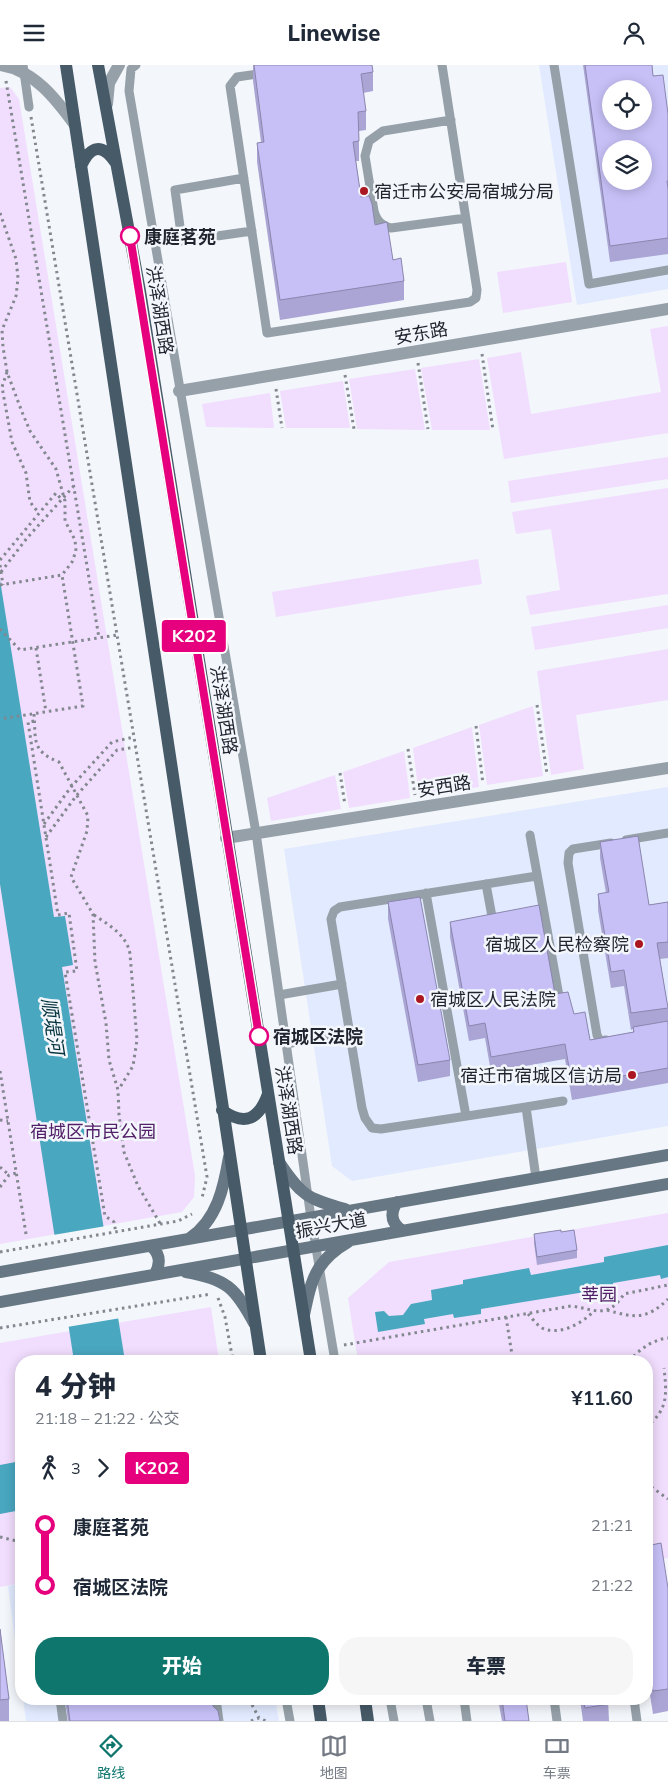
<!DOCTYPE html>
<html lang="zh">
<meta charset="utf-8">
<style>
:root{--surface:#fff;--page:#f6f6f7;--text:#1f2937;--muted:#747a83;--line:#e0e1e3;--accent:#0f766e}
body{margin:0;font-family:Mulish,"Noto Sans SC",sans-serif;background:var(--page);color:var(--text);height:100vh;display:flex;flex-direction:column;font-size:19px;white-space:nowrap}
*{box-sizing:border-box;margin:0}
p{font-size:16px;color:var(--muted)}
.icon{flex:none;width:28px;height:28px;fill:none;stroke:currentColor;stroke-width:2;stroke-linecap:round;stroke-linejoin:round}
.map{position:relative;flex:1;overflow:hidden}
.details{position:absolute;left:15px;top:1290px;width:638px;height:350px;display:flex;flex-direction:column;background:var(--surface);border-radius:20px;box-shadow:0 2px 12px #0003}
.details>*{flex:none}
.badge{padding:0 10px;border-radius:4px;font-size:18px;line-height:32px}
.buttons{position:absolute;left:602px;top:15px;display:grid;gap:10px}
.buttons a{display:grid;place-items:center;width:50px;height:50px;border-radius:50%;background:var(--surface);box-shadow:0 2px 12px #0003;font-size:25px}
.map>.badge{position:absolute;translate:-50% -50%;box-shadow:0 0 0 2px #fff}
.legs{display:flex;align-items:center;gap:8px;height:55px;padding:0 20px;font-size:16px}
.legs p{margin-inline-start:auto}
.summary{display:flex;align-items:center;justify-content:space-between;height:85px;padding:0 20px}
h1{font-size:28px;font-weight:800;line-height:38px}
.action{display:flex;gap:10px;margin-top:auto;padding:10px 20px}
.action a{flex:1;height:58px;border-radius:20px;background:var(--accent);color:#fff;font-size:20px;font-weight:800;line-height:58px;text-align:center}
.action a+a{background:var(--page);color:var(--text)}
ul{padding:0 20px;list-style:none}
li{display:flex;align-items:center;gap:18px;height:60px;font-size:19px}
li i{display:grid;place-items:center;width:8px;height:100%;margin:0 6px;background:currentColor}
li i::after{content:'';width:12px;height:12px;margin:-6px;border:4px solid;border-radius:50%;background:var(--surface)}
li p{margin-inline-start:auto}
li:first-child i{background:linear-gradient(#0000 50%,currentColor 0)}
li:last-child i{background:linear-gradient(currentColor 50%,#0000 0)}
header{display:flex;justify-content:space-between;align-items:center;height:65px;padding:0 20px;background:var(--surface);font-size:22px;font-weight:800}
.menu{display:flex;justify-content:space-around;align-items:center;height:70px;border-top:1px solid var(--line);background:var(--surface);font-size:14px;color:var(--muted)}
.menu a{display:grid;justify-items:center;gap:2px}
.menu .on{color:var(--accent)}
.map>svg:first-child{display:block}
.built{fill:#e1eafe;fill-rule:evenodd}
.green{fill:#f1ddfd}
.water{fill:#49a7c0}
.pier{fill:#f3f6fb}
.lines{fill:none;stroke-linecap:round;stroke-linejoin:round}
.path{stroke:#83878f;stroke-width:3;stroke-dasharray:2.5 4;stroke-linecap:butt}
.service{stroke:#95a0a8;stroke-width:9}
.minor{stroke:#95a0a8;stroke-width:12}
.tertiary{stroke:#95a0a8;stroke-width:12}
.secondary{stroke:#677783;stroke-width:12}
.primary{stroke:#475a68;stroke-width:12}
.wall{fill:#aaa5d4}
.building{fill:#c6c0f7;stroke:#8b86ad;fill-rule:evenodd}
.line-1-casing{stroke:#fff;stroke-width:11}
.line-1{stroke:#e6007e;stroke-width:8}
.poi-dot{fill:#ab1721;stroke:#f3f6fb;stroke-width:2}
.stop-1-dot{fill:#fff;stroke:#e6007e;stroke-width:2.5}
.labels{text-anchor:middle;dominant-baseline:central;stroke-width:5;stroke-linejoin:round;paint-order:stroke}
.poi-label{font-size:18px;fill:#1f242e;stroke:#f3f6fb;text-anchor:start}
.stop-label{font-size:18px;font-weight:bold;fill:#1f242e;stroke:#f3f6fb;text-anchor:start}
.street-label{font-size:18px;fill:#1f242e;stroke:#f3f6fb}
.park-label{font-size:18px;fill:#532169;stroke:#f3f6fb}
.water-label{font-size:19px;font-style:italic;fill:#05333e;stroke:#f3f6fb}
</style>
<header><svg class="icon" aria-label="menu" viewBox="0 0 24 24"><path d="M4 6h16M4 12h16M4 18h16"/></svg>Linewise<svg class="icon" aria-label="person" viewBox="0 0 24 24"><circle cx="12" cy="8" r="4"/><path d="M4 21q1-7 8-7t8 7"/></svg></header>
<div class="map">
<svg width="668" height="1656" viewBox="0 0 668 1656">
<rect width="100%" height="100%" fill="#f3f6fb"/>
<path class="built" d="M539 0H668V224L577 240ZM611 24H644V56H611ZM611 84H644V116H611Z
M668 722V1061L352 1116 332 1101 284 784Z
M21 1518V1621L8 1521Z
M23 1634H275L279 1656H26Z"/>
<path class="green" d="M10 22 19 34 195 1111 194 1132 182 1147 0 1179V23Z
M566 197 572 237 503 248 497 207Z
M668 261V368L504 394 487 293 521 287 531 349 661 327 650 264Z
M479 294 490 365H432L421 303Z
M415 304 425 365 357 364 349 314Z
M343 316 350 363H286L280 326Z
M270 328 274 363 206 362 202 339Z
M668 392V414L511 438 508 416Z
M668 423V529L530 550 526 531 560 525 551 464 516 469 512 447Z
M478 494 482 519 276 552 272 527Z
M668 540V563L535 585 531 562Z
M668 584V635L576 650 584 704 551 710 537 606Z
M533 641 543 711 487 720 479 660Z
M472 662 479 722 419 731 413 683Z
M404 686 410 733 349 743 343 707Z
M335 710 341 744 271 756 267 733Z
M668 1148V1493L646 1496V1296H358L348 1233 389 1197Z
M211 1242 219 1296H21V1518L0 1522V1278Z"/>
<path class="water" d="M0 515 54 852 65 851 73 900 62 902 125 1296H74L0 819Z
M668 1180V1212L661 1214 660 1210 613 1218V1226L586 1231 585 1227 481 1244V1249L454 1253 453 1249 424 1254 425 1259 378 1267 375 1247 384 1246 389 1251 403 1250 411 1239 432 1235 431 1225 463 1219V1215L529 1203 531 1210 604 1197V1192Z
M21 1396V1445L0 1449V1400Z"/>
<path class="pier" d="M106 1161 121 1253 67 1262 53 1170Z"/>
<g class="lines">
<path class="path" d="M6 16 99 573
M31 52 207 1112 202 1133
M0 148 16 194 18 213 16 231 2 265 3 282 7 307 22 347 30 366 56 404 65 436V456L75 475 76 486 72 497 62 510
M482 289 493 365
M418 298 428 364
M7 307 2 322 12 377 26 408 30 437 38 447
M345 310 354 364
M276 324 282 363
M0 495 56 428 62 435
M0 500 3 520
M1 507 27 473 73 422
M0 520 62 510 83 641 0 654
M0 564 20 585 117 570
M36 583 46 647
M537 640 547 709
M34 649C36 675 31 686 59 697L88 751 87 766 71 812 93 849 95 897 106 958 109 995 118 1025 119 1050 124 1087 138 1121 161 1160
M34 656 28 657 58 850 69 848 77 906 65 907 105 1151 114 1157 116 1168
M476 661 483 719
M408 684 415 730
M340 708 345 740
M44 759 71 722 112 677 134 672
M46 772 76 731 117 685 136 682
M94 850C109 860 127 870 130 889L137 975 133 1001 119 1024
M0 1006 26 1169
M0 1055 8 1056
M0 1102 9 1110
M0 1122 9 1110 16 1108
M0 1187 178 1156 192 1149
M218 1233 225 1252 233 1296
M607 1245C634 1253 647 1255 668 1234
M528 1249C532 1253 537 1260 542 1263 559 1271 581 1259 593 1247
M506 1252 513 1296
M0 1263 211 1229
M344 1280 571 1241C595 1244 607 1255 624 1229L668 1220
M629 1296C640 1284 652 1275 668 1273
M646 1362C668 1345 667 1330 664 1303
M646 1418 668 1434
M0 1472 21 1477
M249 1634 259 1653
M251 1656 259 1653 266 1656"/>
<path class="service" d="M23 0 29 42
M136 0 131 4 129 26 256 768 311 1153 335 1296
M554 0 589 219 668 205
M264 8 237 12 230 21 267 268 470 237 476 233 477 225 442 0
M451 55 383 66 369 76 365 91 374 146C377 156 381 160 391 163L466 153
M244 113 175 125 182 176 252 166
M530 770 559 931
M626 775 668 768
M486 819 493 857
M426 828 466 1051
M279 930 342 919
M606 975 600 976 597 970 568 798 569 788 573 784 611 778
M286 979 350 967
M526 1042 563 1036
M536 1113 526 1042 381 1064 372 1063 365 1053 362 1043 331 854 334 846 340 842 537 811
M60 1634 63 1656
M216 1634 219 1656
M286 1634 290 1656
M390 1634 394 1656
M426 1634 430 1656
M464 1634 467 1656
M554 1634 557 1656
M634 1634 637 1656"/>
<path class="minor" d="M179 326 668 244
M226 773 668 703"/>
<path class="tertiary" d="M0 0C34 5 56 34 75 60
M107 39 109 18 119 0"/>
<path class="secondary" d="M279 1097C301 1130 307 1134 345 1144
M397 1137C390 1148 391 1157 401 1165
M190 1173C217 1155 224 1122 229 1092
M151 1181C160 1189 161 1198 155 1209
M0 1207 668 1090
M186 1207C226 1214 235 1222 254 1258
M0 1237 668 1119
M304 1250C311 1216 315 1196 348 1177"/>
<path class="primary" d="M66 0 261 1296
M98 0 140 226 311 1296
M81 101C91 80 102 78 116 98
M222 1045C245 1062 259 1054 268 1029
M318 1634 321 1656
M365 1634 368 1656"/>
</g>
<path class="wall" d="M253 0 373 7V26L363 28 366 46V65L359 66V96H356L361 132 404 216V235L280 255 257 97V78L261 77 253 16Z
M583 0H652L653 11 668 49V189L610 197Z
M600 777 649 840 668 837V893L660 894 668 943V1018L572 1035 565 994 491 1007 485 973 469 976 450 872V857L555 929 574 949 590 975 633 967V964L631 965 624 921 611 923 598 845V829L606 828 600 793Z
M388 837 450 995V1011L418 1017 388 854Z
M561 1167 577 1185V1193L537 1200 534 1178V1169Z
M646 1481 668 1523V1646L653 1649 646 1604Z
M0 1564 9 1634V1656H0Z
M65 1634H212L213 1641 220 1656H68Z
M498 1634H526L529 1656H502Z
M580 1634H608L609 1656H583Z"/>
<path class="building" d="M254 0H372L373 7 361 9 366 46 358 47 359 76 353 77 361 132 369 131 372 139 375 160 387 157 393 195 401 193 404 216 280 235 257 78 264 77Z
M585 0H652L653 11 663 10 668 49V116H667L668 124V173L610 181ZM611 24H644V56H611ZM611 84H644V116H611Z
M638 771 649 840 668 837V877L657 878 668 943 631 948 624 905 611 907 598 829 609 827 600 777Z
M420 832 450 995 418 1000 388 837Z
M539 840 555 929 568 927 574 949 585 947 590 975 634 967 633 962 668 956V1003L572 1020 565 979 491 992 485 958 469 961 450 857Z
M561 1165V1167L574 1165 577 1185 537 1192 534 1169Z
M661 1478 668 1523V1624L653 1626 646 1581V1481Z
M0 1564 9 1634 0 1635Z
M67 1634H212L213 1641 218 1646 220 1656H70Z
M502 1634H526L529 1656H505Z
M583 1634H608L609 1639 585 1643Z"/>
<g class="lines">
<g class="line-1-casing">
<path id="line-1" d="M130 171 259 971"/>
</g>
<use href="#line-1" class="line-1"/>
</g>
<g class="poi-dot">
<circle cx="364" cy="126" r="5"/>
<circle cx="639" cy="879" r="5"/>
<circle cx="420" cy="934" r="5"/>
<circle cx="632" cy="1010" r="5"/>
</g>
<g class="stop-1-dot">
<circle cx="130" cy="171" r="9"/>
<circle cx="259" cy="971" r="9"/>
</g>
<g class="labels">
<g class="poi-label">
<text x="374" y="126">宿迁市公安局宿城分局</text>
<text x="629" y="879" text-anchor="end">宿城区人民检察院</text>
<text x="430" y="934">宿城区人民法院</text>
<text x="622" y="1010" text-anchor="end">宿迁市宿城区信访局</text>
</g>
<g class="stop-label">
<text x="144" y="171">康庭茗苑</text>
<text x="273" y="971">宿城区法院</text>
</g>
<g class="street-label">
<text transform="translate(160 245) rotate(81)">洪泽湖西路</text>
<text transform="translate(421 268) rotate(-10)">安东路</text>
<text transform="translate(224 645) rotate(81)">洪泽湖西路</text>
<text transform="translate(444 721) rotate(-9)">安西路</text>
<text transform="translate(289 1045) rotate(81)">洪泽湖西路</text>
<text transform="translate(331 1160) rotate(-10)">振兴大道</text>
</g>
<g class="park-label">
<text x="93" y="1066">宿城区市民公园</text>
<text x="599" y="1229">莘园</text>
</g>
<g class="water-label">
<text transform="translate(53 961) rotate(81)">顺堤河</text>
</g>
</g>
</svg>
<div class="buttons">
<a><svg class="icon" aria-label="locate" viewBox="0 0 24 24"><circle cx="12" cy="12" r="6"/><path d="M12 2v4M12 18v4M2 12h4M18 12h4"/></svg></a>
<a><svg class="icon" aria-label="layers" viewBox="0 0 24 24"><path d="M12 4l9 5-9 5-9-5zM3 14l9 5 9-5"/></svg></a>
</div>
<b class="badge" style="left:194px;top:571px;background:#e6007e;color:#fff">K202</b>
<section class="details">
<div class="summary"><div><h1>4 分钟</h1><p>21:18 – 21:22 · 公交</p></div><b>¥11.60</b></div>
<div class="legs"><svg class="icon" aria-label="walk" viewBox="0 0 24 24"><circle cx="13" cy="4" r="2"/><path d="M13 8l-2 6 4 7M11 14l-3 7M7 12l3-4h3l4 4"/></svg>3<svg class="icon" aria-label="forward" viewBox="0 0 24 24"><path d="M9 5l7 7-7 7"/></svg><b class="badge" style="background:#e6007e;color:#fff">K202</b></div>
<ul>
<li><i style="color:#e6007e"></i><b>康庭茗苑</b><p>21:21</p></li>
<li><i style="color:#e6007e"></i><b>宿城区法院</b><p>21:22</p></li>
</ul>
<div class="action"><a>开始</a><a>车票</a></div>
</section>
</div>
<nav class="menu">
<a class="on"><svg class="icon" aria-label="directions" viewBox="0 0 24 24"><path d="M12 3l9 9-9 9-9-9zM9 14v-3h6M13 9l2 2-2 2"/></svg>路线</a>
<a><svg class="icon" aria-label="map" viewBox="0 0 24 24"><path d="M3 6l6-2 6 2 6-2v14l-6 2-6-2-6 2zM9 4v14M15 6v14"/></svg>地图</a>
<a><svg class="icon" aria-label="tickets" viewBox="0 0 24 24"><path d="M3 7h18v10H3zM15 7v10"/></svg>车票</a>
</nav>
